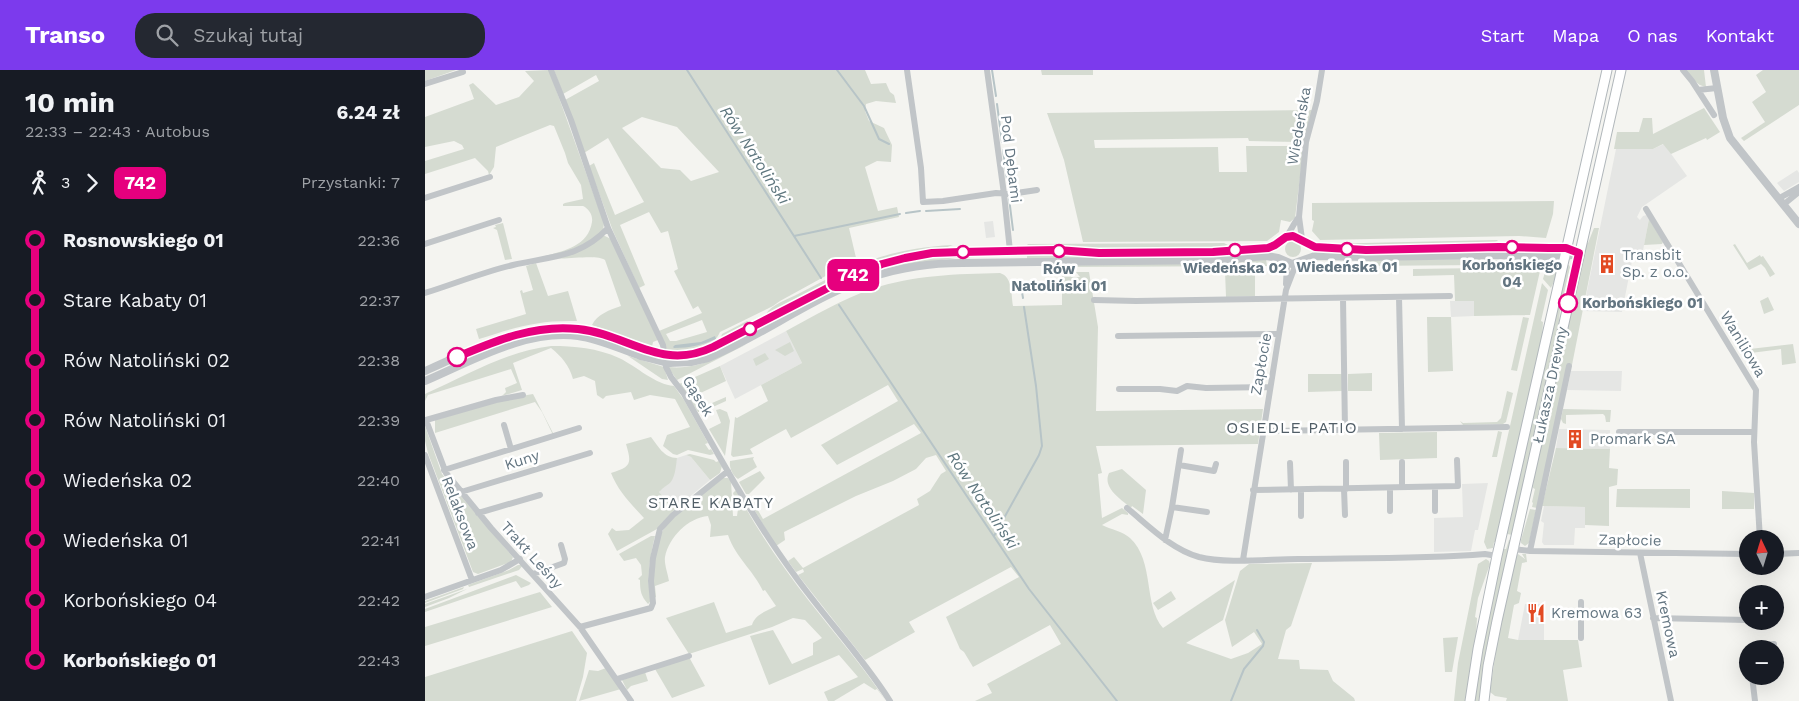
<!DOCTYPE html>
<html lang="pl">
<meta charset="utf-8">
<style>
:root{--surface:#171b24;--page:#242831;--text:#f1f3f6;--muted:#9ea1a6;--accent:#7c3aed}
body{margin:0;font-family:"Work Sans",sans-serif;background:var(--page);color:var(--text);height:100vh;display:flex;flex-direction:column;font-size:19px;white-space:nowrap}
*{box-sizing:border-box;margin:0}
p{font-size:16px;color:var(--muted)}
.icon{flex:none;width:28px;height:28px;fill:none;stroke:currentColor;stroke-width:2;stroke-linecap:round;stroke-linejoin:round}
.map{position:relative;flex:1;overflow:hidden}
.side{display:flex;flex-direction:column;background:var(--surface);width:425px}
.side>*{flex:none}
.badge{padding:0 10px;border-radius:8px;font-size:18px;line-height:32px}
.needle{width:32px;rotate:356deg}
.buttons{position:absolute;left:1314px;top:460px;display:grid;gap:10px}
.buttons a{display:grid;place-items:center;width:45px;height:45px;border-radius:50%;background:var(--surface);box-shadow:0 5px 20px #0002;font-size:25px}
.map>.badge{position:absolute;translate:-50% -50%;box-shadow:0 0 0 2px #fff}
.legs{display:flex;align-items:center;gap:8px;height:55px;padding:0 25px;font-size:16px}
.legs p{margin-inline-start:auto}
.overview{display:flex;align-items:center;justify-content:space-between;height:85px;padding:0 25px}
h1{font-size:28px;font-weight:700;line-height:38px}
ul{padding:0 25px;list-style:none}
li{display:flex;align-items:center;gap:18px;height:60px;font-size:19px}
li i{display:grid;place-items:center;width:8px;height:100%;margin:0 6px;background:currentColor}
li i::after{content:'';width:12px;height:12px;margin:-6px;border:4px solid;border-radius:50%;background:var(--surface)}
li p{margin-inline-start:auto}
li:first-child i{background:linear-gradient(#0000 50%,currentColor 0)}
li:last-child i{background:linear-gradient(currentColor 50%,#0000 0)}
header{display:flex;align-items:center;gap:30px;box-sizing:border-box;height:70px;padding:0 25px;background:var(--accent);color:#fff}
header strong{font-size:24px}
nav{display:flex;gap:28px;margin-inline-start:auto;font-size:18px}
.search{width:350px;height:45px;background:var(--page);display:flex;align-items:center;gap:12px;box-sizing:border-box;padding:0 18px;border-radius:20px;color:var(--muted);font-size:19px}
main{display:flex;flex:1;min-height:0}
.map>svg:first-child{display:block}
.built{fill:#e5e6e4}
.green{fill:#d5dbd1;fill-rule:evenodd}
.water{fill:#b7c4c7}
.lines{fill:none;stroke-linecap:round;stroke-linejoin:round}
.stream{stroke:#b7c4c7;stroke-width:2}
.secondary-casing{stroke:#b1b7bb;stroke-width:11}
.minor{stroke:#c1c5c8;stroke-width:6}
.tertiary{stroke:#c1c5c8;stroke-width:8}
.secondary{stroke:#fff;stroke-width:9}
.tertiary-bridge{stroke:#c1c5c8;stroke-width:8}
.line-1-casing{stroke:#fff;stroke-width:11}
.line-1{stroke:#e6007e;stroke-width:8}
.stop-1-dot{fill:#fff;stroke:#e6007e;stroke-width:2.5}
.labels{text-anchor:middle;dominant-baseline:central;stroke-width:5;stroke-linejoin:round;paint-order:stroke}
.street-label{font-size:15px;fill:#637581;stroke:#fff}
.poi-label{font-size:15px;fill:#637581;stroke:#fff;text-anchor:start}
.stop-label{font-size:15px;font-weight:bold;fill:#637581;stroke:#fff}
.water-label{font-size:16px;font-style:italic;fill:#5f777f;stroke:#fff}
.neighbourhood-label{font-size:16px;letter-spacing:1px;fill:#515e67;stroke:#fff}
</style>
<header>
<strong>Transo</strong>
<div class="search"><svg class="icon" aria-label="search" viewBox="0 0 24 24"><circle cx="10" cy="10" r="6"/><path d="M15 15l6 6"/></svg>Szukaj tutaj</div>
<nav><a>Start</a><a>Mapa</a><a>O nas</a><a>Kontakt</a></nav>
</header>
<main>
<section class="side">
<div class="overview"><div><h1>10 min</h1><p>22:33 – 22:43 · Autobus</p></div><b>6.24 zł</b></div>
<div class="legs"><svg class="icon" aria-label="walk" viewBox="0 0 24 24"><circle cx="13" cy="4" r="2"/><path d="M13 8l-2 6 4 7M11 14l-3 7M7 12l3-4h3l4 4"/></svg>3<svg class="icon" aria-label="forward" viewBox="0 0 24 24"><path d="M9 5l7 7-7 7"/></svg><b class="badge" style="background:#e6007e;color:#fff">742</b><p>Przystanki: 7</p></div>
<ul>
<li><i style="color:#e6007e"></i><b>Rosnowskiego 01</b><p>22:36</p></li>
<li><i style="color:#e6007e"></i><span>Stare Kabaty 01</span><p>22:37</p></li>
<li><i style="color:#e6007e"></i><span>Rów Natoliński 02</span><p>22:38</p></li>
<li><i style="color:#e6007e"></i><span>Rów Natoliński 01</span><p>22:39</p></li>
<li><i style="color:#e6007e"></i><span>Wiedeńska 02</span><p>22:40</p></li>
<li><i style="color:#e6007e"></i><span>Wiedeńska 01</span><p>22:41</p></li>
<li><i style="color:#e6007e"></i><span>Korbońskiego 04</span><p>22:42</p></li>
<li><i style="color:#e6007e"></i><b>Korbońskiego 01</b><p>22:43</p></li>
</ul>
</section>
<div class="map">
<svg width="1374" height="631" viewBox="0 0 1374 631">
<rect width="100%" height="100%" fill="#f4f4f0"/>
<path class="built" d="M1239 74 1262 106 1217 137 1212 147 1215 150 1218 146 1222 145 1224 149 1216 191H1207L1197 242 1158 241 1191 79H1228Z
M1372 100 1374 103V112L1359 121 1352 113Z
M568 151 570 167 561 168 559 152Z
M1025 231H1049V246L1026 247Z
M361 261 377 293 310 329 295 296Z
M1146 301H1197L1196 321 1142 320Z
M1134 359 1185 360V379L1131 378Z
M261 385 266 387 285 410 250 439 234 422 237 417 244 414 248 406 252 388Z
M1063 413 1053 460H1050L1046 481 1009 482V448L1038 447 1037 414Z
M1119 436 1160 437V458H1150L1149 475H1119L1117 472 1119 453 1116 451Z
M1100 534H1119V570H1093Z"/>
<path class="green" d="M0 0H31L0 11Z
M124 0 179 153 178 162 156 179 116 187C138 181 163 177 167 152 168 145 164 139 158 136H138V134L140 133 158 129 156 115 143 93 140 83 129 56 125 55 71 77 69 97 64 105 63 101 50 88 0 104V91L39 79 37 75 29 71 0 77V47L49 29 44 15 48 13 71 35 94 27 109 11 100 1Z
M129 0H440L446 14 461 13 465 22 469 25 471 33 451 31 441 34 440 41 444 51 459 58 467 75 466 92 452 91 440 97 453 141 472 137 474 147 424 158 432 192 406 203 355 231 348 236 295 262C288 280 259 282 242 280L234 261 277 243 273 236 268 239 249 201 253 199 243 161 236 163 224 142 195 155 220 215 214 218 188 161 164 96 169 93 190 145 219 132 183 68 159 83 140 30 174 11 171 5 138 24ZM217 47 252 57 294 102 266 111 255 100 236 98 197 58ZM277 250 282 262 251 271H245L241 264Z
M616 0H668V5H617Z
M1261 0H1279L1281 17C1271 15 1267 8 1261 0Z
M1338 0H1374V35L1319 71 1316 68 1340 52 1327 32 1341 22 1331 5Z
M1279 38 1295 62 1282 70 1281 68 1246 84 1238 74 1228 79H1189L1192 62H1214L1218 48H1227L1228 64Z
M887 40 879 76 873 72 824 71 823 68 669 70 670 78 793 77 794 102H822L821 76H869L873 77 878 83 870 148 865 152 856 150 854 162 842 171 658 172 639 90 622 43Z
M1129 131 1128 144 1121 168 1094 166 895 170 887 161 889 151 887 150V133Z
M1224 149 1238 172 1237 174 1219 175Z
M78 153 87 189 80 190 72 160 68 158 71 157 70 155Z
M1169 158H1174L1147 295 1143 294 1112 438 1107 437 1108 433 1107 432 1110 419 1108 418 1109 403 1161 173H1163Z
M178 165 186 169 233 270 228 272 227 277 167 255C172 244 185 240 196 236L180 190C172 184 141 190 129 188Z
M1072 170 1073 171 1064 174 937 177 894 174Z
M860 179a8 8 0 1 1 16 0a8 8 0 1 1-16 0Z
M799 173 803 175 793 178 673 180 602 177V175L603 174Z
M1310 174 1322 193 1335 185 1336 187 1338 186 1350 204 1345 207 1340 198 1336 194 1324 200 1308 175Z
M528 175 517 179 479 184 437 197 358 237 341 244C346 235 363 229 373 224 428 195 464 178 528 175Z
M894 180C969 185 1044 179 1119 181L1118 183H894Z
M841 181V183L784 187 602 189V186Z
M569 184V186L531 188 468 197 412 218 285 284 270 288 247 290V289L262 288 278 285 425 210 460 196 501 187Z
M841 189 842 196 643 197 653 194Z
M1059 189 1083 192H1116L1113 197 1058 195 933 196 930 193 942 190Z
M1123 192 1129 195C1134 203 1130 209 1126 218L1118 209Z
M111 193 123 226 143 221 152 251C112 250 92 257 54 269L51 259 101 244 95 221 97 220 98 223 108 220 101 196Z
M1142 195H1144L1145 197 1135 241 1132 269 1088 465 1082 464 1078 473Z
M1057 198 1113 200 1115 201 1105 245 1049 246V231H1030L1029 205 988 206V199Z
M830 200V226L801 227 800 201Z
M646 202V207H655L651 202H664L673 257 671 341 838 339 833 374 671 376 677 403 673 404 677 448 697 438 703 443V445L697 444 677 455C685 459 699 462 705 468 730 491 718 535 738 558L810 510 798 550 761 573 806 589 823 583 837 574 829 562 807 577 800 550 815 501 824 494 887 493 866 556 861 560 853 589 874 590 875 599 903 600 908 611 929 628 930 631H550L567 623 562 614 636 574 625 555 548 597 539 582 535 579 521 547 594 507 586 497 484 552 490 562 440 590 373 505 379 502 378 499 371 502 363 491 369 487 378 498 494 435 492 429 505 421 516 404 521 401 511 385 501 388 491 399 468 411 431 426 359 462 360 470 351 476 324 431 326 428 338 449 496 363 489 354 412 395 396 375 473 331 463 315 366 368 361 359 325 379 328 384 308 387 306 385 310 347 312 348 343 331 336 315 377 293 361 261C389 246 417 229 447 219 488 205 532 204 575 203 588 207 586 225 588 236L637 235V203Z
M1117 213 1123 220 1116 251 1118 252 1117 269 1071 472H1069L1068 478 1062 479 1059 472Z
M1343 227 1349 240 1339 244 1335 231Z
M1002 247H1026L1028 301 1003 302Z
M1098 247 1104 248 1092 301 1086 300Z
M322 251 325 252 312 261 295 270 297 264Z
M365 272 369 281 360 286 350 280Z
M322 274 252 310 243 297C277 300 293 285 322 274Z
M1368 274 1371 293 1357 295 1356 279 1318 284 1316 280Z
M126 276C150 276 172 278 194 288 211 296 231 315 249 316L259 330 283 373 280 374 284 380 286 379 289 384 285 385 263 380 252 385 248 384 238 376 242 365 265 357 250 329 225 325 209 330 206 322 181 326 178 329 172 325 170 311 159 306 148 309C144 295 137 287 126 278L88 293 97 320 77 326 81 322 80 318 92 313 86 299 3 325 0 331V324L2 323C42 305 82 281 126 276Z
M340 283 344 289 331 296 328 289Z
M203 286 239 297 243 310 237 309Z
M295 296 301 311 267 327 273 339 301 327V331L277 342H273L254 314Z
M947 303V321H923V304Z
M883 304H917V321L883 322Z
M1082 321 1088 323 1081 352 1078 354 1038 355 1035 351 1038 353 1072 352 1076 348Z
M108 324 129 365H128L117 342 110 332 10 363V350L85 328Z
M295 339 302 342 305 351 300 386 284 359 296 353 291 340Z
M1138 339 1186 340 1185 352H1181L1180 346 1178 344 1141 345V354L1138 353 1136 349Z
M0 356 17 404 88 487 86 492 53 504 48 502 3 383 0 371Z
M1073 361 1077 362 1072 387H1067Z
M1012 362V388L955 390 954 363Z
M226 367C233 376 239 388 252 388 251 396 250 409 244 414 239 417 238 418 234 422L250 439 232 459 192 481 183 464 187 458 191 461 204 460 219 448C206 434 193 421 186 403 206 397 207 394 201 374Z
M1131 378 1185 379 1184 398 1193 399 1192 415 1184 417V456L1160 455V437L1117 436Z
M265 384 289 390 291 392 294 391 297 396 295 403 285 410 266 387 261 385Z
M329 387 328 389 332 397 313 409C307 405 304 397 305 391Z
M697 399 721 420 718 444 707 436 706 438C696 429 677 418 684 403Z
M335 401 340 408 324 424H321L314 412Z
M298 408H303L306 411 308 446H312L313 439 308 423 311 420C331 459 357 496 384 531 410 564 438 596 461 631L452 619 450 620 439 613 409 631H403L399 622 433 607 414 585 344 615 325 566 348 560 367 594 388 585V573L397 568 380 550 368 548 347 557 264 584 241 548 289 532 301 563 327 555C330 544 342 541 351 536L340 520 338 521C328 500 311 488 303 465L285 467 286 455 283 446C263 448 244 467 240 487 239 494 243 504 244 511L230 516 231 527 229 528C227 510 229 470 241 456 255 439 281 422 298 408Z
M1192 419H1265V438L1191 437Z
M1297 421 1329 423V439H1297Z
M1105 439 1111 440 1104 473 1100 476 1096 473V470Z
M226 466H230C225 487 221 509 226 531L223 534C216 526 215 521 215 510L213 509 217 505 216 495 211 488 199 491 194 484Z
M1084 470H1086L1056 631H1049L1052 604 1077 479H1081Z
M1093 484 1100 489 1097 484H1101L1102 492 1097 493 1092 521 1096 523 1094 533 1089 535 1083 568 1093 570H1153L1157 597 1138 600 1143 631H1077H1081L1082 628 1070 626 1065 622 1073 566 1091 486Z
M1061 489 1064 491 1065 494 1053 528 1050 547 1052 548 1051 566 1041 631H1029L1033 593 1053 494Z
M93 495H98L94 500 44 517 43 515 84 500Z
M91 505 106 513 104 515 96 518 91 511 0 542V539Z
M39 517 38 519 0 533V531Z
M42 519 24 528 0 537V534Z
M746 521 751 529 733 540 728 533Z
M115 522 127 537 0 576V557Z
M147 561 162 583 158 607 151 631H0V607Z
M1033 567 1027 602H1020L1018 568Z
M264 587 280 616 247 628 230 599Z
M181 598 196 619 154 631 164 600 173 601Z
M220 602 223 611 206 616 202 620 197 610Z"/>
<path class="water" d="M290 266 291 269C277 275 265 278 249 278L248 277 250 275 276 272Z"/>
<g class="lines">
<path class="stream" d="M262 0 396 208
M412 0 439 36 454 69 464 74
M567 0 571 26
M572 34 577 72
M578 80 582 109
M584 128 588 160
M501 141 535 139
M481 143 495 141
M369 166 475 144
M595 210 598 228
M414 235 604 519 692 631
M569 466 614 385 617 376 611 316 599 237
M806 631 819 599 838 576 839 572 832 560"/>
<g class="secondary-casing">
<path id="secondary" d="M1045 631 1053 579 1072 486 1182 0
M1059 631 1063 596 1072 551 1196 0"/>
</g>
<path class="minor" d="M126 0 146 50 183 158 238 275 241 297 246 307 259 324C294 386 328 449 370 506 401 549 437 587 465 631
M482 0 496 98 498 132 518 131 571 123 585 124 612 120
M562 0 579 124 585 181
M1258 0 1267 11 1289 45
M0 14 38 2
M1273 20 1292 18
M0 128 65 107
M1353 129 1374 117
M1358 135 1374 122
M1221 139 1331 320 1329 372 1335 469
M861 167C866 161 868 154 874 147
M877 169 874 147 881 72 892 31 897 0
M0 174 74 150
M861 214 862 193
M0 223C29 214 58 202 88 195 126 186 155 188 183 158
M974 227 977 359
M918 228 920 360
M669 230 711 231 1025 226
M693 266 854 264
M694 319H735L752 321 762 316 781 318 845 317
M98 325 71 330 1 350 21 403 66 458 155 557 206 631
M79 355 86 379
M838 361 1082 357
M1194 362H1329
M0 385 47 510
M921 392V419
M977 392V417
M865 393 866 420
M754 395 789 401 791 394
M19 400 154 358
M1010 417V441
M965 418V441
M919 419 920 445
M828 420 1033 416 1032 390
M876 420V446
M36 422 165 383
M747 437 782 442
M702 438C724 456 746 479 774 487 801 494 845 489 873 489 935 488 998 489 1060 484L1072 486
M53 443 115 425
M740 470 747 437 756 380
M1088 479 1105 481 1322 484
M1105 481 1144 296
M1215 483 1246 631
M1350 484 1374 483
M818 490 861 220 871 194
M108 504 139 493 140 489 136 475
M0 527 76 500 95 489
M1228 548 1322 550
M155 557 226 538 228 533 226 511 228 488 235 459 248 445 303 401
M1156 568V532
M1325 579 1328 576 1349 574
M1327 606 1330 631
M192 609 264 586"/>
<path class="tertiary" d="M1289 0 1298 48 1305 68 1374 154
M242 285H261L282 280 428 205 457 194 494 185 536 182 632 180 674 183 788 182 843 178C851 176 856 169 864 166 874 163 881 176 893 177 960 181 1026 176 1093 177 1113 178 1136 175 1154 183
M244 293 266 292 283 288C339 265 390 225 447 207 477 197 506 193 537 193L792 190 841 186 853 188 867 194 890 186 942 187 1067 185 1139 187 1154 183
M0 301C48 280 103 250 157 259 178 263 198 272 219 279
M0 311C47 291 101 259 153 266 175 269 195 279 216 286"/>
<use href="#secondary" class="secondary"/>
<path class="tertiary-bridge" d="M219 279 242 285
M216 286 244 293"/>
</g>
<g class="lines">
<g class="line-1-casing">
<path id="line-1" d="M32 287C70 271 110 254 153 259 203 264 236 302 288 277L428 205 457 194 480 188 507 183 536 182 632 180 674 183 788 182 843 178 850 175 861 167 868 166 890 177 941 180 1074 177 1124 178H1141L1154 183 1143 233"/>
</g>
<use href="#line-1" class="line-1"/>
</g>
<defs>
<g id="building-bare" transform="scale(1.5)"><path d="M-4-6H4V6H1V3H-1V6H-4ZM-2.5-4.3h1.7v1.8h-1.7ZM.8-4.3h1.7v1.8H.8ZM-2.5-1h1.7V.8h-1.7ZM.8-1h1.7V.8H.8Z" fill="#e24a22" stroke="#fff" stroke-width="2.5" paint-order="stroke"/></g>
<g id="restaurant-bare" transform="scale(1.5)"><path d="M-5-6h1v4h1v-4h1v4h1v-4h1v5L-1.5 .5V6h-2V.5L-5-1ZM5-6V6H3V1.5H1.5Q1.5-4 5-6Z" fill="#e24a22" stroke="#fff" stroke-width="2.5" paint-order="stroke"/></g>
</defs>
<g fill-rule="evenodd">
<use href="#building-bare" x="1182" y="194"/>
<use href="#building-bare" x="1150" y="369"/>
<use href="#restaurant-bare" x="1111" y="543"/>
</g>
<g class="stop-1-dot">
<circle cx="1087" cy="177" r="6"/>
<circle cx="922" cy="179" r="6"/>
<circle cx="810" cy="180" r="6"/>
<circle cx="634" cy="181" r="6"/>
<circle cx="538" cy="182" r="6"/>
<circle cx="1143" cy="233" r="9"/>
<circle cx="325" cy="259" r="6"/>
<circle cx="32" cy="287" r="9"/>
</g>
<g class="labels">
<g class="street-label">
<text transform="translate(874 56) rotate(-80)">Wiedeńska</text>
<text transform="translate(586 89) rotate(83)">Pod Dębami</text>
<text transform="translate(1318 274) rotate(59)">Waniliowa</text>
<text transform="translate(836 294) rotate(-80)">Zapłocie</text>
<text transform="translate(1125 315) rotate(-78)">Łukasza Drewny</text>
<text transform="translate(273 326) rotate(58)">Gąsek</text>
<text transform="translate(97 390) rotate(-17)">Kuny</text>
<text transform="translate(35 443) rotate(69)">Relaksowa</text>
<text transform="translate(1205 470) rotate(1)">Zapłocie</text>
<text transform="translate(107 485) rotate(48)">Trakt Leśny</text>
<text transform="translate(1243 554) rotate(78)">Kremowa</text>
</g>
<g class="poi-label">
<text x="1197" y="185">Transbit<tspan x="1197" dy="17">Sp. z o.o.</tspan></text>
<text x="1165" y="369">Promark SA</text>
<text x="1126" y="543">Kremowa 63</text>
</g>
<g class="stop-label">
<text x="1087" y="195">Korbońskiego<tspan x="1087" dy="17">04</tspan></text>
<text x="922" y="197">Wiedeńska 01</text>
<text x="810" y="198">Wiedeńska 02</text>
<text x="634" y="199">Rów<tspan x="634" dy="17">Natoliński 01</tspan></text>
<text x="1157" y="233" text-anchor="start">Korbońskiego 01</text>
</g>
<g class="water-label">
<text transform="translate(330 85) rotate(57)">Rów Natoliński</text>
<text transform="translate(558 430) rotate(56)">Rów Natoliński</text>
</g>
<g class="neighbourhood-label">
<text x="867" y="357">OSIEDLE PATIO</text>
<text x="286" y="432">STARE KABATY</text>
</g>
</g>
</svg>
<div class="buttons">
<a><svg class="needle" viewBox="-14 -14 28 28"><path d="M0-13l5 13h-10z" fill="#e53935"/><path d="M0 13l5-13h-10z" fill="#9ea1a6"/></svg></a>
<a>+</a>
<a>−</a>
</div>
<b class="badge" style="left:428px;top:205px;background:#e6007e;color:#fff">742</b>
</div>
</main>
